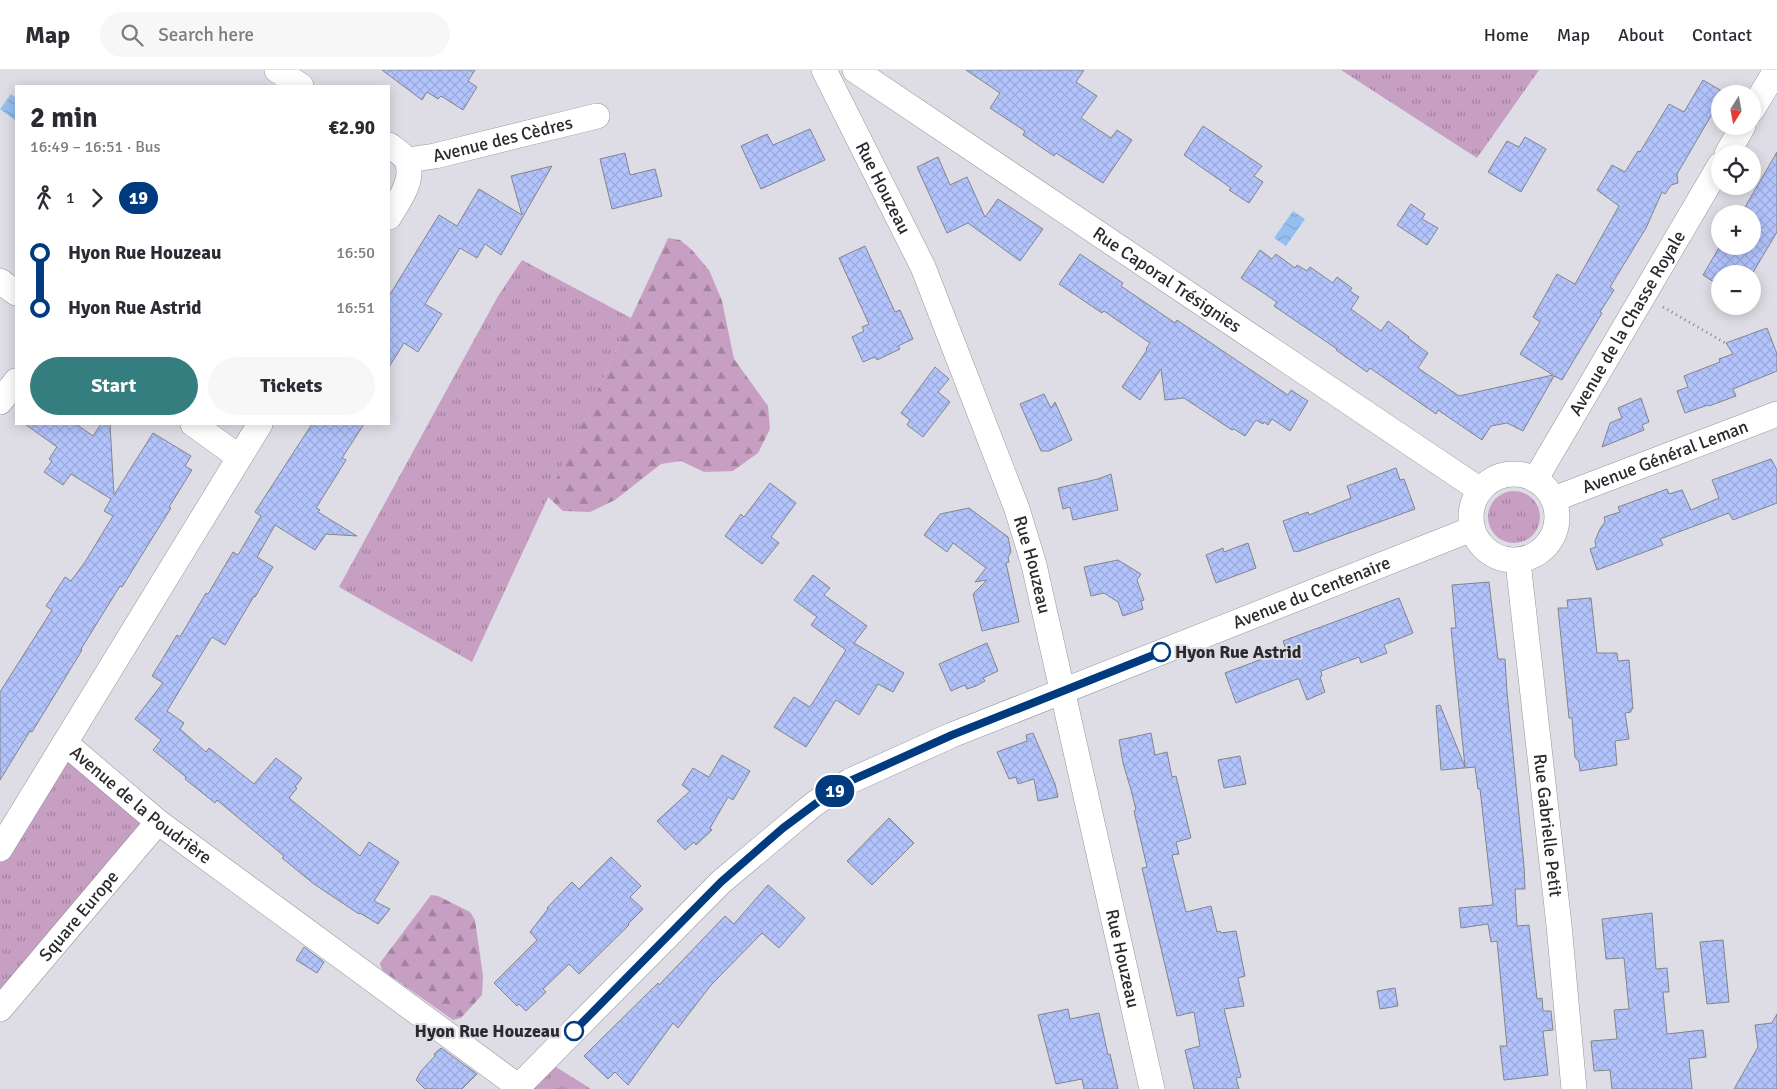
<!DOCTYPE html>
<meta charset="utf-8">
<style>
:root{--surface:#fff;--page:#f7f7f7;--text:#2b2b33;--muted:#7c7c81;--line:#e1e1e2;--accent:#357e7f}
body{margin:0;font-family:Signika,sans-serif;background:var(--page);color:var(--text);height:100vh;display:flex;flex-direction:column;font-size:19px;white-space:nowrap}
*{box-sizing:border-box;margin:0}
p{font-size:16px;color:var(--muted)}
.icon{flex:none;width:28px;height:28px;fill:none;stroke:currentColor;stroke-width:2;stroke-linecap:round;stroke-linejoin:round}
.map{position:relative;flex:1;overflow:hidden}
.panel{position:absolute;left:15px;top:15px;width:375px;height:340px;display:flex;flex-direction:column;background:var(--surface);border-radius:0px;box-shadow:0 2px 12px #0003}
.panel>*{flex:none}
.badge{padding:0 10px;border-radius:16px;font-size:18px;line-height:32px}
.needle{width:32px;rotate:191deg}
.tools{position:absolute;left:1711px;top:15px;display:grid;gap:10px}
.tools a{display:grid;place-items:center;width:50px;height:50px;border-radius:50%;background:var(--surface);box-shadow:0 2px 12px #0003;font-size:25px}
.map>.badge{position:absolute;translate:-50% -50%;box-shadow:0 0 0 2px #fff}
.legs{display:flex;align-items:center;gap:8px;height:55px;padding:0 15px;font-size:16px}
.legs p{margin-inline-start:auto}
.summary{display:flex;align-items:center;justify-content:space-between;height:85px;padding:0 15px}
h1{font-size:28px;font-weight:700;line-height:38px}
.cta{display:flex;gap:10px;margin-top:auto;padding:10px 15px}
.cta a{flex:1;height:58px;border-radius:30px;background:var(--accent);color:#fff;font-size:20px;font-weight:700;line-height:58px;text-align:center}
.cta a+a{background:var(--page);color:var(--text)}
ul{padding:0 15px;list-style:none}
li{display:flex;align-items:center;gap:18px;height:55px;font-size:19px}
li i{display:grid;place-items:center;width:8px;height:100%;margin:0 6px;background:currentColor}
li i::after{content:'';width:12px;height:12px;margin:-6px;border:4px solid;border-radius:50%;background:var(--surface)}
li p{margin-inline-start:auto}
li:first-child i{background:linear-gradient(#0000 50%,currentColor 0)}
li:last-child i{background:linear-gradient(currentColor 50%,#0000 0)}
header{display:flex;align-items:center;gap:30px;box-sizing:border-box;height:70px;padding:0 25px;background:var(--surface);border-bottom:1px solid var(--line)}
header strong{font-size:24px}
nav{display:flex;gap:28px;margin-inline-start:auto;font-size:18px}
.search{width:350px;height:45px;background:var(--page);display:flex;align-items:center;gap:12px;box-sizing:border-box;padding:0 18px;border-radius:28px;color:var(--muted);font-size:19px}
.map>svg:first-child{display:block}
.grass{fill:url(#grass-tufts)}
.forest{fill:url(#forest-firs)}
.water{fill:url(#water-waves)}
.building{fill:url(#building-cross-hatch);stroke:#83858c}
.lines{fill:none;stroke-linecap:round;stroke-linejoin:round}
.street-casing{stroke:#96959c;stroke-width:26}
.path{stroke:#848489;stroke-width:3;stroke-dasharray:1 4;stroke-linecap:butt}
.street{stroke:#fff;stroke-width:25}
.line-1-casing{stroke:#fff;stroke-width:11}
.line-1{stroke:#003b80;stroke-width:8}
.stop-1-dot{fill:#fff;stroke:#003b80;stroke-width:2.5}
.labels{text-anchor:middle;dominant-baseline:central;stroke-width:4;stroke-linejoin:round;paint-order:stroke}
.street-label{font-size:18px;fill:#2b2b2e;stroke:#dedde5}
.stop-label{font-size:18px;font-weight:bold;fill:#2b2b2e;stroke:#dedde5;text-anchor:start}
</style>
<header>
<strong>Map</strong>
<div class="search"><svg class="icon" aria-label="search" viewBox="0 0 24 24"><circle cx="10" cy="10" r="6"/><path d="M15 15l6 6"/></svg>Search here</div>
<nav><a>Home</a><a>Map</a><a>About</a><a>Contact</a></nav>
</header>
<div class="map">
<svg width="1777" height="1019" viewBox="0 0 1777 1019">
<defs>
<pattern id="grass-tufts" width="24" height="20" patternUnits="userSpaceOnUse" patternTransform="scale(1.25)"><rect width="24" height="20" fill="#c79fc3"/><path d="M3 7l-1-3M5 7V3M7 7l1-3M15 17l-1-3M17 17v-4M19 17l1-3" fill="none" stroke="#a2829f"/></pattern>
<pattern id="forest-firs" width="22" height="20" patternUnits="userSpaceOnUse" patternTransform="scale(1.25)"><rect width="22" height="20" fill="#c79fc3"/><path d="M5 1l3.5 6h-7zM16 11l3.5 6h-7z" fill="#a2829f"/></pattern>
<pattern id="water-waves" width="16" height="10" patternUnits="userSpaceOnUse" patternTransform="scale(1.25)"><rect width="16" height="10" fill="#95bff0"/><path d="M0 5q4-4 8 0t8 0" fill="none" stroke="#81a4ce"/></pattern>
<pattern id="building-cross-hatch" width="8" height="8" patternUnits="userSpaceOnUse" patternTransform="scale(1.25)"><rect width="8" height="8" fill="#b3c4fd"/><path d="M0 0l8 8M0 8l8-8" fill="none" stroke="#9aa9d9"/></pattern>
</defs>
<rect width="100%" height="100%" fill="#dedde5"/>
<path class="grass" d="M1341 0H1539L1477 88Z
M522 190 631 248 472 592 339 517 498 226Z
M1488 447a26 26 0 1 1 52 0a26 26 0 1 1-52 0Z
M65 673 158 752 0 942V779Z
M545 990 591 1019H521Z"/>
<path class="forest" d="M668 168 680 170 691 179 709 200 722 231 734 289 768 336 770 359 758 383 733 401 704 402 681 391 661 394 615 430 590 442 563 441 548 427Z
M431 825 438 826 470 842 475 850 483 906 482 925 461 948 453 950 382 900 380 893Z"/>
<path class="water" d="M11 24 16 28V51L0 39Z
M1293 141 1305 149 1286 176 1274 168Z"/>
<path class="building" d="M382 0H475L468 11 477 17 463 40 441 26 438 29 427 22 422 30Z
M966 0H1084L1076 12 1097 26 1081 48 1111 68 1117 60 1132 70 1103 113 1056 83 1054 86 1023 65 1025 61 990 38 1000 23Z
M1703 10 1725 23 1720 24V48L1712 44 1677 104 1678 113 1671 115 1665 124 1662 122 1646 158 1610 217 1614 220 1600 242 1602 243 1562 310 1554 306 1523 361 1507 353 1491 356 1482 370 1438 340 1436 344 1370 298 1367 302 1336 280 1337 279 1274 236 1277 232 1241 208 1260 180 1272 189 1276 184 1295 198 1297 195 1307 201 1310 197 1333 213 1337 207 1352 218 1350 221 1359 227 1351 239 1381 261 1388 251 1409 267 1408 268 1428 283 1418 298 1459 326 1553 305 1520 284 1540 252 1533 247 1557 204 1575 214 1619 136 1597 120 1612 95 1625 102 1638 81 1640 82 1669 34 1684 42Z
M1203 56 1262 96 1254 106 1263 112 1249 133 1229 120 1231 118 1184 85Z
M810 59 825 90 761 119 741 76 767 64 773 75Z
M1525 67 1546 79 1521 122 1488 102 1507 71 1519 77Z
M1777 82V162L1752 204H1720V216L1703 205 1720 176H1752V144H1741Z
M625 83 630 105 655 99 662 126 612 139 600 89Z
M938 87 950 115 967 107 985 147 998 129 1043 159 1020 191 968 153 947 163 917 97Z
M552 96 501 185 485 174 477 188 460 178 425 234 442 244 418 282 404 273 389 297V226L439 145 457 156 479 119 522 145 511 106Z
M1411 134 1425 144 1422 149 1438 158 1427 175 1397 155Z
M865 176 895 242 900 240 913 269 898 276 900 279 877 290 875 287 863 292 852 267 864 261 862 257 869 254 839 188Z
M1080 184 1123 213 1121 216 1175 253 1177 250 1288 325 1291 320 1308 331 1290 361 1272 349 1268 355 1264 352 1263 354 1256 350 1245 366 1234 359 1232 360 1184 328 1165 330 1161 299 1140 330 1122 317 1147 280 1146 279 1150 273 1104 241 1102 243 1059 214Z
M1767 258 1777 284V301L1733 319 1736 326 1709 336 1708 335 1685 343 1677 321 1688 317 1684 306 1720 292 1719 289 1733 284 1726 273Z
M935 297 949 309 938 322 950 332 923 367 907 355 910 350 901 343Z
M1044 324 1051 338 1055 332 1072 370 1049 381H1041L1020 334Z
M1641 328 1649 352 1642 355 1644 360 1602 377 1610 353 1622 348 1618 338Z
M25 354H76L93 366 101 354H110L114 425 153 363 191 386 185 396 192 400 169 437 171 438 151 470 122 517 120 516 81 579 82 580 54 626 32 662 30 661 0 710V622L52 540 46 536 65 507 71 511 85 492 113 446 104 441 111 429 71 404 63 415 44 402 52 391 49 389 57 377Z
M312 354H364L342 388 346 390 316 438 320 440 318 442 357 466 326 464 315 480 275 455 257 487 273 497 255 527 254 526 225 575 212 567 167 641 184 653 180 659 206 682 209 678 254 714 276 688 302 708 295 717 297 718 289 728 360 786 369 772 399 792 374 831 390 839 378 854 360 843 359 844 314 814 282 788 284 786 217 730 215 733 185 709 186 707 153 680 161 670 135 649 163 613 152 606 177 565 180 567 206 523 208 524 233 482 238 485 261 446 255 442Z
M1771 389 1777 400V433L1733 450 1729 443 1660 469 1663 475 1597 500 1590 479 1596 477 1595 471 1600 459 1605 452 1604 447 1620 442 1618 437 1667 419 1669 424 1682 420 1691 440 1719 428 1712 410Z
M1396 398 1400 410 1404 409 1415 439 1297 482 1296 481 1294 482 1283 451 1308 442 1309 445 1351 428 1347 416Z
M1111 404 1118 440 1073 450 1070 437 1063 439 1058 418 1098 409Z
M770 413 796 433 771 467 779 473 762 494 725 466 741 444 744 447Z
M969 438 1008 467 1011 482 1008 487 1009 492 1006 493 1019 552 982 561 973 524 987 510 975 512 986 498 953 473 947 482 924 465 940 444Z
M1248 473 1256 498 1216 513 1206 485 1223 478 1224 482Z
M1118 490 1141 504 1137 510 1144 530 1141 531 1143 539 1123 546 1118 532 1104 523 1091 526 1084 497Z
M813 505 830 518 824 525 867 556 854 573 904 603 893 622 878 614 859 645 836 630 806 677 774 657 794 627 810 637 846 580 811 555 817 547 794 530Z
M1489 512 1498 589H1505L1507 622 1524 796 1525 819H1515L1517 856 1529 855 1537 929 1542 928 1543 941H1551L1553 960 1543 961 1548 1005 1504 1010 1500 976H1507L1497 871 1491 872 1488 854 1461 858 1459 838 1493 835 1480 719H1478L1475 697 1441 700 1436 636 1440 635 1465 697 1451 558H1456L1452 515Z
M1399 528 1413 563 1384 575 1387 583 1361 593 1359 587 1321 601 1322 606 1320 607 1325 622 1307 630 1299 609H1297L1236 633 1225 603 1286 580 1283 571Z
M1591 528 1597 583H1617L1618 591 1629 590 1633 639H1631V642L1625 643 1629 669 1615 671 1617 695 1580 701 1579 692 1575 687 1572 648H1569L1558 538H1568L1567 530Z
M987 573 998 601 983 608 985 611 976 616 967 619 965 615 951 621 939 594Z
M1033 663 1055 714 1058 727 1038 731 1034 709 1018 714 1016 707 1009 709 997 682 1027 671 1026 665Z
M1151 663 1155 685 1167 682 1172 707 1176 706 1191 768 1176 772 1179 784 1172 785 1186 842 1211 836 1217 862 1220 861 1221 863 1236 861 1245 906 1238 908 1244 936 1224 939 1241 1007 1236 1008 1239 1019H1194L1185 980 1200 976 1194 942 1177 946 1142 798 1147 797 1134 741 1136 740 1131 720 1123 693 1119 670Z
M722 685 750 701 733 730 728 727 710 758 712 760 696 775 694 772 685 780 657 751 690 721 682 715 693 698 709 707Z
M1240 686 1246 714 1224 718 1218 690Z
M889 748 914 773 872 815 847 791Z
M611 787 641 816 630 827 643 839 628 854 629 855 579 904 569 894 543 919 546 922 526 941 519 934 517 936 494 913 537 870 530 862 548 839 547 838 572 812 579 819Z
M768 815 805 848 779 878 762 863 711 915 678 958 673 953 628 1015 615 1002 608 1009 584 986 658 913 659 915 725 846 734 854Z
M1652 843 1656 899 1667 898 1669 922H1663L1667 964 1703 960 1706 987 1689 989 1692 1019H1612L1610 1000 1594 1001 1591 971 1617 969 1614 940 1629 939 1624 888 1606 889 1602 849Z
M1723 870 1729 932 1707 934 1700 872Z
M304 877 324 892 317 903 296 890Z
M1395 918 1398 936 1380 939 1377 921Z
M1068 939 1070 949 1099 943 1108 985 1110 984 1118 1019H1084L1082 1009 1056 1014 1038 945Z
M1777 944V1019H1734L1758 977 1755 955 1772 953Z
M441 978 477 1004 462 1019H425L416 1010 421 1001 435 986 434 984Z"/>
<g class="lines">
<g class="street-casing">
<g id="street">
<path d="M277 0 301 16"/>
<path id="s1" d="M824 0 923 197 1017 439 1034 495 1152 1019"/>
<path id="s2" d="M855 0 1480 420"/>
<path d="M1752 40 1776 0"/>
<path d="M389 75C394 79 404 85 407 91 415 110 398 132 389 147"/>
<path d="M1727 84 1743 56"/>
<path id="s3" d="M407 90 435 86 597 46"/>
<path d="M0 211 16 223"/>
<path d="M0 332 16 311"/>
<path d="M193 354 239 387"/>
<circle cx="1514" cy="447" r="43"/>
<path id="s4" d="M1535 410 1720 95"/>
<path id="s5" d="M1554 429 1777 344"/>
<path id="s6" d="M1518 492 1559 855 1574 1019"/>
<path id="s7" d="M65 673 158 752 519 1017"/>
<path d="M0 779 260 354"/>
<path id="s8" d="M0 939 158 752"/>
<path id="s9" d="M516 1019 721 812 814 734 850 711 952 665 1472 459"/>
</g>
</g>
<path class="path" d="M1663 237 1727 274"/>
<use href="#street" class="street"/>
</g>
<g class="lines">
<g class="line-1-casing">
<path id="line-1" d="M574 961 721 812 783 758 826 726 850 711 952 665 1161 582"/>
</g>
<use href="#line-1" class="line-1"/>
</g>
<g class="stop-1-dot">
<circle cx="1161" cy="582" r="9"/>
<circle cx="574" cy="961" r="9"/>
</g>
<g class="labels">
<g class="street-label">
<text stroke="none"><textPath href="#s3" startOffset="98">Avenue des Cèdres</textPath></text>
<text stroke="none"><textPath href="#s1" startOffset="132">Rue Houzeau</textPath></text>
<text stroke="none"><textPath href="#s2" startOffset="376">Rue Caporal Trésignies</textPath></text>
<text stroke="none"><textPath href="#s4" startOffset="182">Avenue de la Chasse Royale</textPath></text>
<text stroke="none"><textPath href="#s5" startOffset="119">Avenue Général Leman</textPath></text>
<text stroke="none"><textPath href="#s1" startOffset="538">Rue Houzeau</textPath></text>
<text stroke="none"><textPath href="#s9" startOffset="954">Avenue du Centenaire</textPath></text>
<text stroke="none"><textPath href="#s7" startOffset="98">Avenue de la Poudrière</textPath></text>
<text stroke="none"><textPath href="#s6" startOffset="265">Rue Gabrielle Petit</textPath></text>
<text stroke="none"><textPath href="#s8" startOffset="122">Square Europe</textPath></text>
<text stroke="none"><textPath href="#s1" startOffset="942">Rue Houzeau</textPath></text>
</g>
<g class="stop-label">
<text x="1175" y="582">Hyon Rue Astrid</text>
<text x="560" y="961" text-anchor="end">Hyon Rue Houzeau</text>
</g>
</g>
</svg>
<div class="tools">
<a><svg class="needle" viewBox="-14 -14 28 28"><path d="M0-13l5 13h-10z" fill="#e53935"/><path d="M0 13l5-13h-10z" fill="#7c7c81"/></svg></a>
<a><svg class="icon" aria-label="locate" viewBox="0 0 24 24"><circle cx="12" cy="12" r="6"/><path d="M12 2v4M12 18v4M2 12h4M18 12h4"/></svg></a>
<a>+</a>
<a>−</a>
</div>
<b class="badge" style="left:835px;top:721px;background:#003b80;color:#fff">19</b>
<section class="panel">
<div class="summary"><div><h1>2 min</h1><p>16:49 – 16:51 · Bus</p></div><b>€2.90</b></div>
<div class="legs"><svg class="icon" aria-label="walk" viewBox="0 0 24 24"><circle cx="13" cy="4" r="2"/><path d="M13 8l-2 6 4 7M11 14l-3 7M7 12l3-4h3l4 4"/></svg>1<svg class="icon" aria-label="forward" viewBox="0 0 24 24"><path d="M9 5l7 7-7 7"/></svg><b class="badge" style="background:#003b80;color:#fff">19</b></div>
<ul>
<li><i style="color:#003b80"></i><b>Hyon Rue Houzeau</b><p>16:50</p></li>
<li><i style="color:#003b80"></i><b>Hyon Rue Astrid</b><p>16:51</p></li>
</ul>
<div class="cta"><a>Start</a><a>Tickets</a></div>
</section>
</div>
